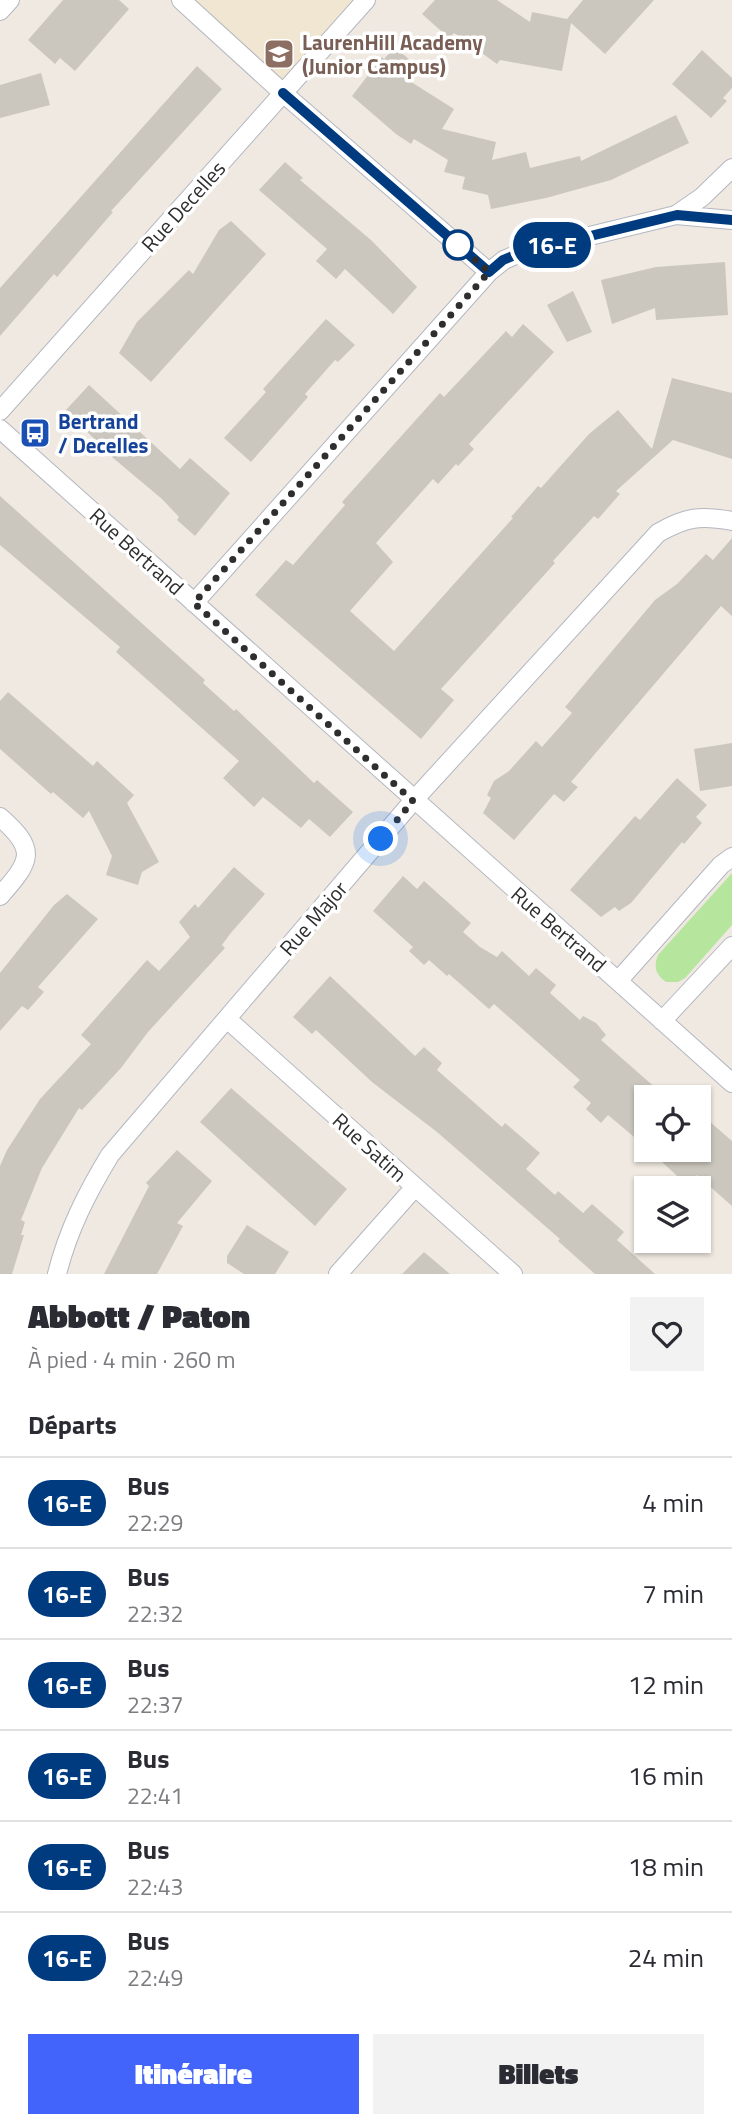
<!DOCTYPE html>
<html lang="fr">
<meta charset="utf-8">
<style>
:root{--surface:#fff;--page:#f2f2f3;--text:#2b2b33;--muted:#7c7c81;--line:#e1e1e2;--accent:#4264fb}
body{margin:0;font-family:"Titillium Web",sans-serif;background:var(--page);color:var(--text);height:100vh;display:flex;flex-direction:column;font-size:26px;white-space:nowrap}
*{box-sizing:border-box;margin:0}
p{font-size:23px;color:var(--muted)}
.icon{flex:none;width:38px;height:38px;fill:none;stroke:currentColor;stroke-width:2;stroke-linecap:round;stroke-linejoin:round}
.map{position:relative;height:1274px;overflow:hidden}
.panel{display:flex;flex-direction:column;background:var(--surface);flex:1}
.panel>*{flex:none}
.badge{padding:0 14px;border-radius:23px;font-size:24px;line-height:46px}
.buttons{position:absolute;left:634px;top:1085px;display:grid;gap:14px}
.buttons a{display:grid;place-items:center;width:77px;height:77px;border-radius:0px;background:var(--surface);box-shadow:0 2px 5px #0004;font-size:35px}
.you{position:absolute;width:35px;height:35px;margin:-18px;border:5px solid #fff;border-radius:50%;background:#1a73e8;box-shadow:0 0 0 10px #1a73e833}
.map>.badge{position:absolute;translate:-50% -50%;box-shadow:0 0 0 4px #fff}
h2{padding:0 28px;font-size:26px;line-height:63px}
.round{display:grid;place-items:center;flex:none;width:74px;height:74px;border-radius:0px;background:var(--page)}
.head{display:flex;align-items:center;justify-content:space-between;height:119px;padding:0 28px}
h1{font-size:33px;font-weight:800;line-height:52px}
.primary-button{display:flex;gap:14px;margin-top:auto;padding:14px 28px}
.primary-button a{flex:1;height:80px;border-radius:0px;background:var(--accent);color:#fff;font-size:28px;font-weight:800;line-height:80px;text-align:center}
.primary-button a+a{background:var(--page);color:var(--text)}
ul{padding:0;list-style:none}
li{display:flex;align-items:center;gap:21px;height:91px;padding:0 28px;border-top:2px solid var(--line)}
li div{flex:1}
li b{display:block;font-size:26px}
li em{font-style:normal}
li .badge{min-width:77px;font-weight:700;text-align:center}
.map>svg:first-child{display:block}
.education{fill:#f0e6d1}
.green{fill:#b6e59e}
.building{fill:#cbc7bf}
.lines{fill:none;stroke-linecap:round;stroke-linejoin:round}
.street-casing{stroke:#b4b7c1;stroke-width:20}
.street{stroke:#fff;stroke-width:18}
.line-casing{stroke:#fff;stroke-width:16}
.line{stroke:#003b80;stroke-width:10}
.walk{stroke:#2e2e2e;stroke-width:7;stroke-dasharray:0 12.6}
.stop-dot{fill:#fff;stroke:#003b80;stroke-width:3.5}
.labels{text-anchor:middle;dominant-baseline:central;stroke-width:7;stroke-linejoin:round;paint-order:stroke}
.education-label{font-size:21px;font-weight:bold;fill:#785e54;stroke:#fff;text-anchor:start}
.street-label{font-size:21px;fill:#2e2e2e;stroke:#fff}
.transit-label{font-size:21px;font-weight:bold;fill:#164399;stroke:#fff;text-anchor:start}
</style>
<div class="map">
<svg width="732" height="1274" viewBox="0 0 732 1274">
<rect width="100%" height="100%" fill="#efe9e1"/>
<path class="education" d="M181 0H366L283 93Z"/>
<path class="green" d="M732 873V925L685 978 678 982H666C656 975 653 967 658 955Z"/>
<path class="building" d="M63 0H119L129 9 75 71 60 58 55 64 28 40Z
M435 0H497L530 22 532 12 567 19 583 0H654L605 54 571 23 562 71 500 60 497 64 454 33 449 38 422 14Z
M395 47 419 68 408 80 454 109 442 129 496 142 492 160 526 152 530 168 580 156 581 161 676 115 689 143 611 180 546 198 491 209 488 195 462 189 465 177 444 172 448 160 414 139 411 144 396 134 352 96 382 57 384 59Z
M702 50 732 78V88L723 98 727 101 711 118 672 84Z
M197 66 222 89 111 211 113 212 57 277 54 274 0 336V288Z
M41 73 50 105 0 118V85Z
M285 162 303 178 300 180 371 240 417 287 393 314 345 269 336 279 316 261 327 249 259 190Z
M231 221 266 254 151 382 119 353 137 322 189 270 193 274 219 230Z
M725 262 728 315 656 320 655 308 612 324 601 280 656 267Z
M573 291 592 332 567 342 547 305Z
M326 319 355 345 338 362 335 360 305 394 308 397 251 462 224 438 266 392 263 389Z
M523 324 554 352 469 444 474 449 458 466 456 464 438 484 433 479 376 543 393 562 350 611 394 651 513 518 511 517 538 486 541 488 589 434 618 410 652 449 672 378 732 393V459L673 440 616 491 620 494 598 519 594 516 553 561 555 563 441 689 454 700 421 739 255 595 286 560 293 565 345 505 342 502 440 393 444 397 506 331 512 337Z
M89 385 180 469 190 458 230 493 195 536 177 520 179 517 162 499 112 457 66 410Z
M0 496 205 680 203 683 234 711 236 709 314 783 317 780 353 812 330 837 309 819 301 828 263 797 254 807 223 778 239 761 116 652 120 647 0 545Z
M732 538V616L721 606 571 782 578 787 564 802 554 794 514 840 483 813 491 798 487 795 494 781 509 771 536 741 542 747 572 713 565 707 655 600 677 584 706 554 713 560Z
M8 692 93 766 97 761 134 795 127 803 159 862 142 872 138 885 106 875 112 856 89 811 83 818 53 792 51 794 0 749V701Z
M732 743V786L700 791 694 749Z
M677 778 707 805 696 817 702 823 684 844 682 842 631 903 619 911 615 907 601 917 570 890 635 816 640 820Z
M234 867 265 894 230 934 222 945 225 948 148 1032 121 1068 82 1110 79 1108 42 1168 21 1220 25 1222 21 1235H24L12 1274H0V1166L7 1150 40 1099 91 1044 81 1035 147 960 159 971 190 937 179 922 195 904 198 908Z
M403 876 417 889 424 881 471 923 463 932 480 947 497 957 502 951 529 976 536 968 556 985 550 993 580 1020 583 1016 596 1023 606 1035 601 1040 666 1097H646V1147L608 1115 601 1123 586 1109 591 1103 573 1087 580 1080 494 1004 489 1009 449 974 447 976 429 960 424 965 409 951 413 947 373 911Z
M67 894 98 919 38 987 44 992 28 1010 22 1006 0 1031V973L54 905Z
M330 976 415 1056 424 1047 442 1063 437 1070 502 1127 505 1123 540 1153 526 1169 555 1195 558 1191 583 1213 592 1204 624 1232 617 1240 655 1274H595L558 1241 560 1239 437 1132 372 1082 316 1030 312 1034 293 1017Z
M231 1088 347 1189 315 1226 200 1122Z
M709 1121 732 1141V1206L697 1175 688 1186 649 1150H698V1122L705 1126Z
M177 1150 212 1181 177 1223 183 1226 157 1274H104L149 1186 146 1183Z
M247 1225 289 1252 275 1274H244L227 1263V1256Z
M424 1252 450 1274H402Z"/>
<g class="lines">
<g class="street-casing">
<path id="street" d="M181 0 283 93 489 272
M0 11 10 0
M676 215 732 220
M0 411 366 0
M0 429 732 1083
M194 603 489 272 504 260 520 253 676 215 702 197 732 168
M0 817C38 850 31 861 0 896
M618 981 721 865 732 857
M227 1019 513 1274
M662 1021 732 946
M57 1274C68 1230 87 1193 110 1155L413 801 658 533C686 517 700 515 732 521
M338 1274 415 1187"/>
</g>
<use href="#street" class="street"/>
</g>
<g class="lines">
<g class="line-casing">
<path id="line" d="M283 93 489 272 503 260 520 253 677 215 732 220"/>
</g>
<use href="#line" class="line"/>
<path class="walk" d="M381 839 413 801 194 603 489 272 448 236 458 245"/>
</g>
<defs>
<g id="school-square" transform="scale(1.575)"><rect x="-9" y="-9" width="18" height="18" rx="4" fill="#8d6e63" stroke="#fff"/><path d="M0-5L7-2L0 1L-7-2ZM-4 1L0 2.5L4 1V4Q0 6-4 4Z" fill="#fff"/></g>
<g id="bus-square" transform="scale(1.575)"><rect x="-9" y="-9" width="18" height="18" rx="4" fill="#1a4fb4" stroke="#fff"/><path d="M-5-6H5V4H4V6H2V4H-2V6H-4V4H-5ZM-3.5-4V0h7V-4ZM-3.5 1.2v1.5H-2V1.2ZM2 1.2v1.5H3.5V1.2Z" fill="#fff"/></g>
</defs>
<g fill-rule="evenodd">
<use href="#school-square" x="279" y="54"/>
<use href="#bus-square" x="35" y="433"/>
</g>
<circle class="stop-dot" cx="458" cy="245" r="14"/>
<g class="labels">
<g class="education-label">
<text x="302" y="42">LaurenHill Academy<tspan x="302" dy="24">(Junior Campus)</tspan></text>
</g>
<g class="street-label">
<text transform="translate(183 206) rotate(-48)">Rue Decelles</text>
<text transform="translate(137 551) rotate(42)">Rue Bertrand</text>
<text transform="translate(313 918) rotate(-49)">Rue Major</text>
<text transform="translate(559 929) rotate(41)">Rue Bertrand</text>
<text transform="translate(370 1147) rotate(42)">Rue Satim</text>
</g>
<g class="transit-label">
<text x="58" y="421">Bertrand<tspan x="58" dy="24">/ Decelles</tspan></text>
</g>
</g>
</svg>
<div class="buttons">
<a><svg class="icon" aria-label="locate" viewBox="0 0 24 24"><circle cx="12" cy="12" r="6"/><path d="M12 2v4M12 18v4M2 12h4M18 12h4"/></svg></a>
<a><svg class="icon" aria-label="layers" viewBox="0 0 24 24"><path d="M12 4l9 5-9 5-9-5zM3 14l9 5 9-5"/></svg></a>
</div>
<div class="you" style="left:381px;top:839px"></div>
<b class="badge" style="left:552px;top:245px;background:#003b80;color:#fff">16-E</b>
</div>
<section class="panel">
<div class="head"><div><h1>Abbott / Paton</h1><p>À pied · 4 min · 260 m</p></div><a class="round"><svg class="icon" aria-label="heart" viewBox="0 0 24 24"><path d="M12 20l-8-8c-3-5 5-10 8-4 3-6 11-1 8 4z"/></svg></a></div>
<h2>Départs</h2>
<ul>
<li><span class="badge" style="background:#003b80;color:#fff">16-E</span><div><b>Bus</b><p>22:29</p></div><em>4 min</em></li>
<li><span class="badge" style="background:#003b80;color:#fff">16-E</span><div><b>Bus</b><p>22:32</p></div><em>7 min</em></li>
<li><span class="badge" style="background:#003b80;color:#fff">16-E</span><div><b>Bus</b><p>22:37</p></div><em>12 min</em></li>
<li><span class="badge" style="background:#003b80;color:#fff">16-E</span><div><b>Bus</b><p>22:41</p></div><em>16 min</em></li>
<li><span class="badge" style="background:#003b80;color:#fff">16-E</span><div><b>Bus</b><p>22:43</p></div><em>18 min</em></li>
<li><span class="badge" style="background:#003b80;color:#fff">16-E</span><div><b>Bus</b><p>22:49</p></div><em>24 min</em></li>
</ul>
<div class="primary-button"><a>Itinéraire</a><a>Billets</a></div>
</section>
